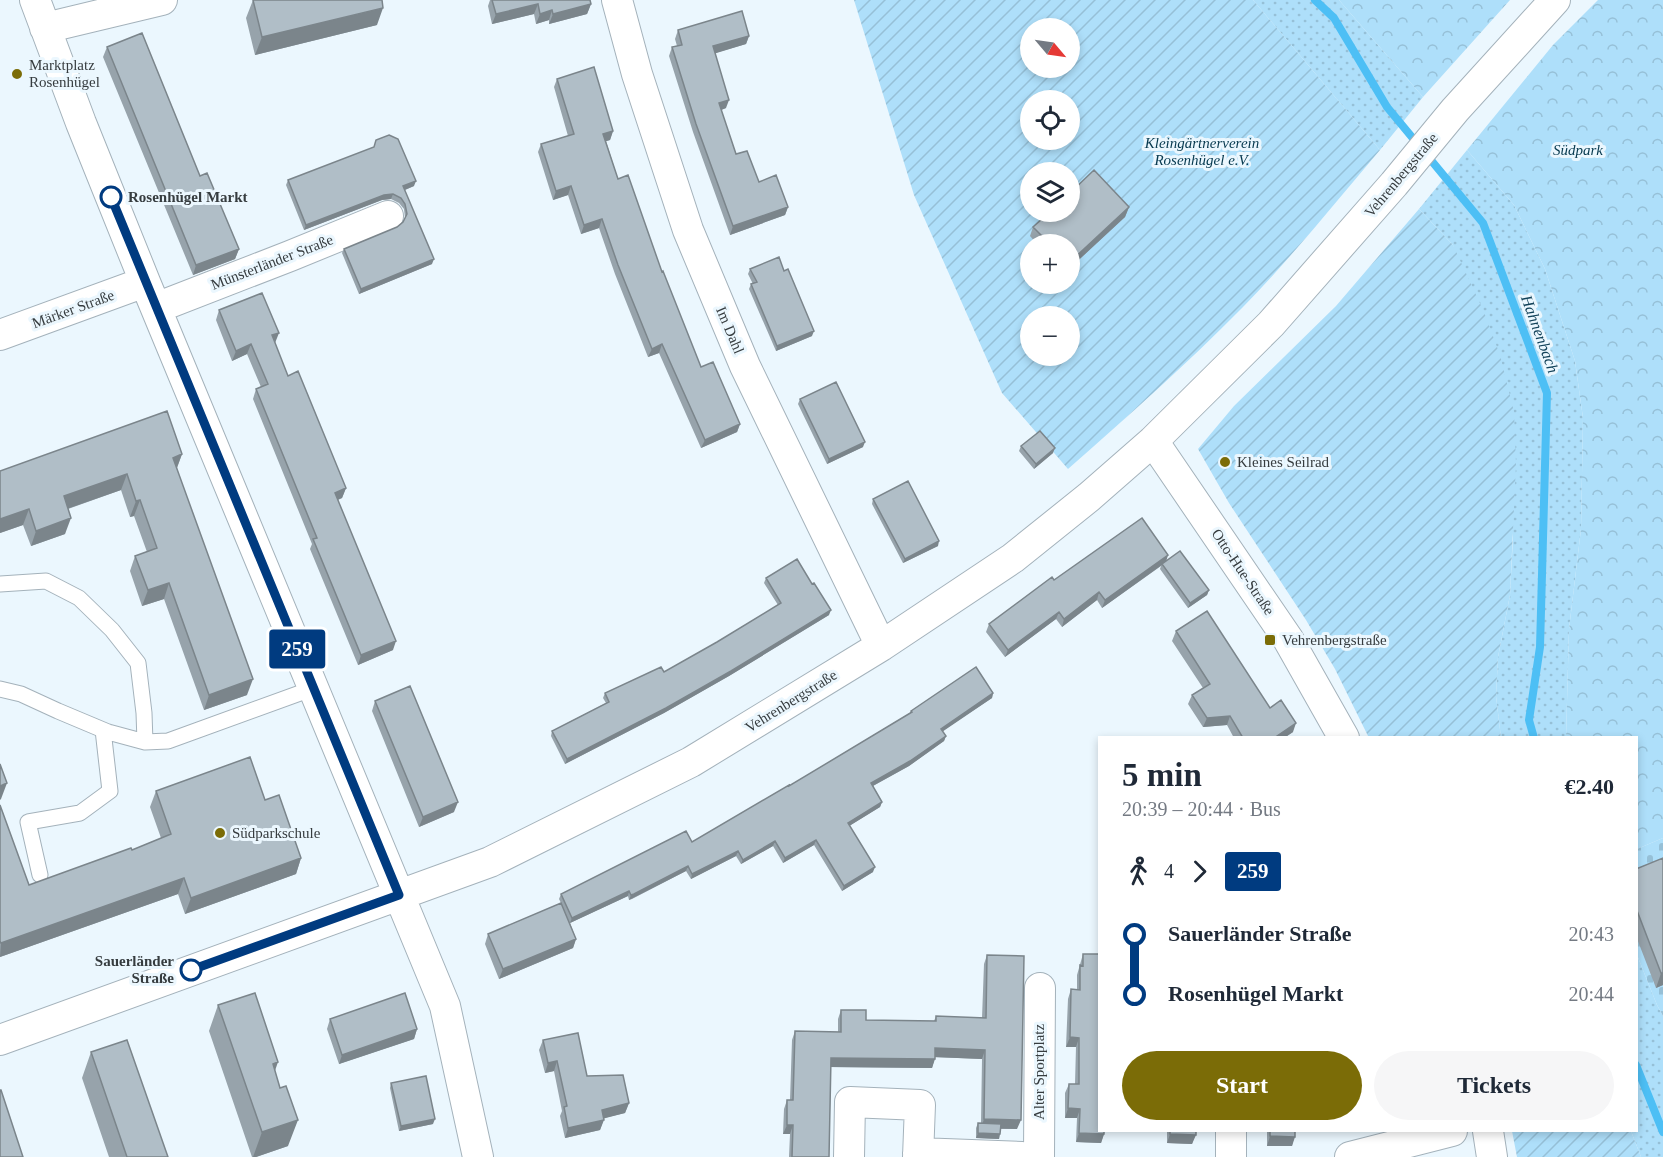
<!DOCTYPE html>
<meta charset="utf-8">
<style>
:root{--surface:#fff;--page:#f6f6f7;--text:#1f2937;--muted:#747a83;--accent:#7b6c07}
body{margin:0;font-family:Georgia,serif;background:var(--page);color:var(--text);height:100vh;display:flex;flex-direction:column;font-size:22px;white-space:nowrap}
*{box-sizing:border-box;margin:0}
p{font-size:20px;color:var(--muted)}
.icon{flex:none;width:33px;height:33px;fill:none;stroke:currentColor;stroke-width:2;stroke-linecap:round;stroke-linejoin:round}
.map{position:relative;flex:1;overflow:hidden}
.details{position:absolute;left:1098px;top:736px;width:540px;height:396px;display:flex;flex-direction:column;background:var(--surface);border-radius:0px;box-shadow:0 3px 9px #0003}
.details>*{flex:none}
.badge{padding:0 12px;border-radius:4px;font-size:21px;line-height:39px}
.needle{width:39px;rotate:119deg}
.fabs{position:absolute;left:1020px;top:18px;display:grid;gap:12px}
.fabs a{display:grid;place-items:center;width:60px;height:60px;border-radius:50%;background:var(--surface);box-shadow:0 3px 9px #0003;font-size:30px}
.map>.badge{position:absolute;translate:-50% -50%;box-shadow:0 0 0 3px #fff}
.legs{display:flex;align-items:center;gap:9px;height:66px;padding:0 24px;font-size:20px}
.legs p{margin-inline-start:auto}
.headline{display:flex;align-items:center;justify-content:space-between;height:102px;padding:0 24px}
h1{font-size:33px;font-weight:800;line-height:45px}
.action{display:flex;gap:12px;margin-top:auto;padding:12px 24px}
.action a{flex:1;height:69px;border-radius:36px;background:var(--accent);color:#fff;font-size:24px;font-weight:800;line-height:69px;text-align:center}
.action a+a{background:var(--page);color:var(--text)}
ul{padding:0 24px;list-style:none}
li{display:flex;align-items:center;gap:21px;height:60px;font-size:22px}
li i{display:grid;place-items:center;width:9px;height:100%;margin:0 8px;background:currentColor}
li i::after{content:'';width:15px;height:15px;margin:-8px;border:4px solid;border-radius:50%;background:var(--surface)}
li p{margin-inline-start:auto}
li:first-child i{background:linear-gradient(#0000 50%,currentColor 0)}
li:last-child i{background:linear-gradient(currentColor 50%,#0000 0)}
.map>svg:first-child{display:block}
.grass{fill:url(#grass-dots)}
.forest{fill:url(#forest-crowns)}
.cemetery{fill:url(#cemetery-stones)}
.garden{fill:url(#garden-furrows);fill-rule:evenodd}
.lines{fill:none;stroke-linecap:round;stroke-linejoin:round}
.stream{stroke:#4dbff5;stroke-width:8}
.lane-casing{stroke:#a4b2bb;stroke-width:17}
.street-casing{stroke:#a4b2bb;stroke-width:32}
.lane{stroke:#fff;stroke-width:15}
.street{stroke:#fff;stroke-width:30}
.wall{fill:#97a3ab}
.shaded-wall{fill:#7b858b}
.building{fill:#b0bec7;stroke:#7b858b;stroke-width:1.5}
.line-1-casing{stroke:#fff;stroke-width:14}
.line-1{stroke:#003b80;stroke-width:9}
.poi-dot{fill:#7b6c07;stroke:#ebf7fe;stroke-width:2}
.stop-1-dot{fill:#fff;stroke:#003b80;stroke-width:3}
.labels{text-anchor:middle;dominant-baseline:central;stroke-width:6;stroke-linejoin:round;paint-order:stroke}
.poi-label{font-size:15px;fill:#363c3f;stroke:#ebf7fe;text-anchor:start}
.park-label{font-size:15px;font-style:italic;fill:#06394f;stroke:#ebf7fe}
.street-label{font-size:15px;fill:#363c3f;stroke:#ebf7fe}
.stop-label{font-size:15px;font-weight:bold;fill:#363c3f;stroke:#ebf7fe;text-anchor:start}
.water-label{font-size:16px;font-style:italic;fill:#124259;stroke:#ebf7fe}
</style>
<div class="map">
<svg width="1663" height="1157" viewBox="0 0 1663 1157">
<defs>
<pattern id="grass-dots" width="8" height="8" patternUnits="userSpaceOnUse" patternTransform="scale(1.5)"><rect width="8" height="8" fill="#aedffa"/><path d="M2 2h.1M6 6h.1" fill="none" stroke="#96c0d7" stroke-width="1.8" stroke-linecap="round"/></pattern>
<pattern id="forest-crowns" width="20" height="18" patternUnits="userSpaceOnUse" patternTransform="scale(1.5)"><rect width="20" height="18" fill="#aedffa"/><path d="M2 6a3 3 0 1 1 6 0M12 15a3 3 0 1 1 6 0" fill="none" stroke="#96c0d7"/></pattern>
<pattern id="cemetery-stones" width="16" height="16" patternUnits="userSpaceOnUse" patternTransform="scale(1.5)"><rect width="16" height="16" fill="#aedffa"/><path d="M2 7V4a2 2 0 0 1 4 0v3zM10 15v-3a2 2 0 0 1 4 0v3z" fill="#96c0d7"/></pattern>
<pattern id="garden-furrows" width="10" height="10" patternUnits="userSpaceOnUse" patternTransform="scale(1.5)"><rect width="10" height="10" fill="#aedffa"/><path d="M-1 1l2-2M0 10L10 0M9 11l2-2" fill="none" stroke="#96c0d7"/></pattern>
</defs>
<rect width="100%" height="100%" fill="#ebf7fe"/>
<path class="grass" d="M1253 0H1339L1423 97 1380 150Z
M1467 150 1514 205 1545 269 1575 361 1583 418 1581 529 1569 629 1566 738H1501L1496 696 1498 657 1510 595 1513 537 1453 245 1419 209Z
M1637 955 1657 1005 1663 1016V1157H1641L1631 1131H1636Z"/>
<path class="forest" d="M1339 0H1510L1423 97Z
M1598 0H1663V838L1637 849 1636 738H1566L1569 629 1581 529 1583 418 1575 361 1545 269 1514 205 1467 150 1553 45Z"/>
<path class="cemetery" d="M1663 838V1016L1657 1005 1637 955V849Z"/>
<path class="garden" d="M854 0H1253L1380 150C1335 203 1291 258 1242 308 1187 364 1127 417 1068 469L1002 393 914 195ZM1030 28H1070V68H1030ZM1030 100H1070V140H1030ZM1030 172H1070V212H1030ZM1030 244H1070V284H1030ZM1030 316H1070V356H1030Z
M1419 209 1453 245 1484 312 1500 355 1514 412 1516 464 1510 595 1498 657 1496 696 1501 738H1369L1335 669 1306 620 1229 503 1198 449 1234 406 1336 306Z
M1512 1131H1631L1641 1157H1517Z"/>
<g class="lines">
<path class="stream" d="M1315 0 1334 18 1387 107 1483 223 1547 393 1540 647 1529 720 1534 738
M1636 1065 1663 1132"/>
<g class="lane-casing">
<path id="lane" d="M0 584 46 581 79 598 112 630 138 663 144 713 145 742
M0 689 21 694 58 711 108 732 145 742 168 741 314 688
M40 875 28 822 80 813 110 791 103 730"/>
</g>
<g class="street-casing">
<path id="street" d="M35 0 81 123 145 282 445 1006 478 1157
M617 0 637 74 688 230 745 366 881 646
M45 28 162 0
M156 308 290 256 388 216
M0 335 145 282
M1153 441 1288 639 1344 738
M0 1040 490 862 691 762 881 646 1013 558 1089 497 1153 441 1271 324 1394 184 1455 110 1555 0
M1488 1131 1492 1157
M918 1153 1022 1157
M849 1157 850 1102 920 1105 918 1157
M1039 1157 1040 988
M1231 1157V1131
M1350 1157 1452 1131"/>
</g>
<use href="#lane" class="lane"/>
<use href="#street" class="street"/>
</g>
<path class="wall" d="M253 0 377 25 255 55 246 18Z
M490 0H590L591 4 587 14 549 24V20L536 24 534 14 492 24 488 6Z
M678 30 749 36 746 44 715 53 726 108 721 110 736 154 759 182 788 207 785 215 730 235 693 132 669 56 672 47 677 46 675 39Z
M107 47 200 176 239 249 235 259 193 275 103 57Z
M557 79 613 131 610 140 606 141 618 179 662 272 701 367 740 424 737 432 701 448 659 353 648 357 615 274 599 228 581 234 568 195 553 200 538 152 541 144 568 136 554 87Z
M288 180 414 186 405 190 432 264 359 294 342 253 344 249 397 227 403 222 405 218 404 209 399 203 391 199 382 200 304 230 286 185Z
M1129 207 1125 217 1070 268V244H1037L1030 236 1033 227Z
M750 269 812 336 776 351 749 289 751 284H753L748 274Z
M219 310 275 343 288 376 346 488 342 498 338 500 393 650 358 665 310 549 312 544 253 399 256 389 261 387 247 354 232 361 216 320Z
M800 399 863 447 827 464 798 404Z
M1021 446 1053 453 1034 469 1019 451Z
M182 454 177 468 247 695 204 710 164 599 142 606 130 571 135 556 147 552 134 516 130 517 121 490 68 509 65 534 31 546 23 525 0 533V471Z
M873 499 938 546 903 563 872 504Z
M1166 561 1209 590 1207 595 1188 608 1160 569 1161 566 1102 608 1097 600 1062 627 1056 619 1005 657 986 632 989 624 1054 580Z
M766 578 829 615 729 676 664 713 565 764 551 736 552 731 606 703 603 698 605 693 664 672 717 642 778 605 764 583Z
M1176 631 1270 708 1293 732 1284 738H1234L1227 725 1203 727 1188 704 1192 695 1203 688 1172 641Z
M993 693 992 698 942 731 946 736 944 741 909 766 873 786 882 802 880 807 849 826 873 872 842 891 814 845 783 863 773 846 741 864 736 856 734 857 691 879 686 871 632 899 629 900 628 896 570 923 576 939 573 948 499 979 485 944 488 934 561 903 559 899 561 894 692 842 789 786 910 713 911 711Z
M375 701 454 812 419 827 372 711Z
M156 791 265 800 301 858 296 874 185 914 178 894 0 957V805L29 885 132 850 161 838 150 807Z
M1663 858V985L1656 988 1636 936V869Z
M1083 954 1104 1134 1101 1143 1076 1142 1077 1118H1065V1093L1069 1084H1075L1076 1047H1066L1068 999 1071 989 1077 990V975Z
M987 955 1017 1129H1000L999 1139 976 1138V1128L978 1123H981L982 1059 935 1057 932 1068 831 1067 829 1157H789L790 1134H783L784 1109 787 1100H790L792 1040 795 1031 838 1032V1019L841 1010 866 1020 934 1021 936 1016 982 1018 984 964Z
M218 1005 275 1071 280 1088 288 1146 256 1157H252L209 1031Z
M330 1019 417 1029 414 1039 339 1064 327 1029Z
M543 1040 587 1076 629 1103 625 1113 604 1118 600 1130 565 1138 560 1116 562 1111 554 1071 545 1073 539 1050Z
M91 1052 168 1157H109L82 1078Z
M391 1083 433 1124 399 1131 390 1088Z
M1167 1131H1196L1192 1144 1167 1143Z
M1267 1131H1295L1292 1146H1267Z"/>
<path class="shaded-wall" d="M538 4 534 14 492 24 496 14Z
M591 4 587 14 549 24 553 14Z
M383 8 377 25 255 55 262 37Z
M552 10 549 20 536 24 540 14Z
M749 36 746 44 710 55 713 46Z
M729 100 726 108 716 112 719 103Z
M613 131 610 140 600 143 603 134Z
M416 181 414 186 402 191 403 186Z
M571 186 568 195 553 200 556 191Z
M393 194 391 199 382 200 304 230 306 225 384 195Z
M788 207 785 215 730 235 733 226Z
M1129 207 1125 217 1070 268V262Z
M602 219 599 228 581 234 584 225Z
M239 249 235 259 193 275 196 265Z
M434 259 432 264 359 294 361 289Z
M814 331 812 336 776 351 777 346Z
M279 333 275 343 272 335Z
M251 344 247 354 232 361 236 351Z
M662 344 659 353 648 357 652 349Z
M740 424 737 432 701 448 705 440Z
M865 442 863 447 827 464 829 459Z
M1055 448 1053 453 1034 469 1036 464Z
M182 454 176 470 173 458Z
M127 474 121 490 58 512 64 496Z
M346 488 342 498 331 502 335 493Z
M140 500 134 516 130 517 136 501Z
M29 509 23 525 0 533V519Z
M71 518 65 534 31 546 36 531Z
M939 541 938 546 903 563 905 559Z
M1168 555 1166 562 1102 608 1105 600Z
M169 583 164 599 142 606 148 590Z
M1209 590 1207 595 1188 608 1190 603Z
M1099 592 1097 600 1062 627 1064 619Z
M831 610 829 615 729 676 664 713 565 764 567 759Z
M1059 612 1056 619 1005 657 1008 650Z
M396 641 393 650 358 665 361 655Z
M253 679 247 695 204 710 209 695Z
M993 693 992 698 939 734 941 729Z
M1230 716 1227 725 1203 727 1207 718Z
M1296 723 1293 732 1284 738H1274Z
M946 736 944 741 909 766 869 788 871 783Z
M7 783 1 799 0 800V786Z
M458 802 454 812 419 827 423 817Z
M882 802 880 807 846 828 848 823Z
M816 840 814 845 783 863 785 858Z
M775 841 773 846 741 864 743 860Z
M738 851 736 856 734 857 691 879 692 874Z
M301 858 296 874 185 914 191 898Z
M688 866 686 871 629 900 631 895Z
M875 867 873 872 842 891 844 886Z
M184 878 178 894 0 957 1 943Z
M629 891 628 896 570 923 572 918Z
M576 939 573 948 499 979 503 969Z
M1661 973H1663V985L1656 988Z
M417 1029 414 1039 339 1064 342 1055Z
M1070 1037 1079 1038 1076 1047H1066Z
M935 1048 985 1050 982 1059 932 1057Z
M831 1058 935 1059 932 1068 828 1067Z
M557 1061 554 1071 545 1073 548 1063Z
M278 1062 269 1088 273 1064Z
M629 1103 625 1113 598 1120 602 1110Z
M1068 1108 1080 1109 1077 1118H1065Z
M435 1119 433 1124 399 1131 401 1126Z
M984 1119 1021 1120 1017 1129 981 1128Z
M298 1120 288 1146 256 1157H253L262 1132Z
M604 1120 600 1130 565 1138 568 1128Z
M787 1125H793L790 1134H783Z
M978 1133 1000 1134 999 1139 976 1138Z
M1079 1133 1104 1134 1101 1143 1076 1142Z
M1170 1134 1196 1135 1192 1144 1167 1143Z
M1270 1136 1295 1137 1292 1146H1267Z"/>
<path class="building" d="M253 0H382L383 8 262 37Z
M492 0H590L591 4 553 14 552 10 540 14 538 4 496 14Z
M742 11 749 36 713 46 729 100 719 103 736 154 747 151 759 182 776 175 788 207 733 226 696 124 672 47 682 45 678 30Z
M142 33 200 176 207 173 239 249 196 265 107 47Z
M594 67 613 131 603 134 618 179 628 175 662 272 663 271 701 367 713 362 740 424 705 440 662 344 652 349 618 265 602 219 584 225 571 186 556 191 541 144 574 134 557 79Z
M389 135 398 139 416 181 403 186 434 259 361 289 344 249 397 227 403 222 407 214 405 204 401 198 393 194 384 195 306 225 288 180 374 147 376 140Z
M1094 170 1129 207 1070 262V244H1050L1033 227 1050 212H1070V193Z
M779 257 784 271 788 269 814 331 777 346 751 284 757 282 750 269Z
M262 293 279 333 272 335 288 376 298 371 346 488 335 493 396 641 361 655 313 539 317 538 256 389 268 384 251 344 236 351 219 310Z
M836 382 865 442 829 459 800 399Z
M167 411 182 454 173 458 253 679 209 695 169 583 148 590 135 556 157 548 140 500 136 501 127 474 64 496 71 518 36 531 29 509 0 519V471Z
M1040 431 1055 448 1036 464 1021 446Z
M908 481 939 541 905 559 873 499Z
M1142 518 1168 555 1105 600 1099 592 1064 619 1059 612 1008 650 989 624 1052 577 1054 580Z
M1180 551 1209 590 1190 603 1162 564Z
M797 559 812 584 814 583 831 610 731 671 666 708 567 759 552 731 609 702 605 693 661 667 664 672 717 642 781 603 766 578Z
M1207 611 1270 708 1281 700 1296 723 1274 738H1243L1230 716 1207 718 1192 695 1210 684 1176 631Z
M976 667 993 693 941 729 946 736 910 761 871 783 882 802 848 823 875 867 844 886 816 840 785 858 775 841 743 860 738 851 692 874 688 866 634 894 631 895 629 891 572 918 561 894 686 831 692 842 789 785V786L912 712 911 711Z
M410 686 458 802 423 817 375 701Z
M250 757 265 800 279 795 301 858 191 898 184 878 1 943 0 941V805L29 885 131 848 132 850 171 834 156 791Z
M0 764 7 783 0 786Z
M1663 858V973H1661L1636 908V869Z
M561 903 576 939 503 969 488 934Z
M1083 954H1100V1131H1104V1134L1079 1133 1080 1109 1068 1108 1069 1084H1079V1038L1070 1037 1071 989 1080 990V965L1083 966Z
M987 955 1024 956 1021 1120 984 1119 985 1050 935 1048V1059L831 1058 829 1157H792L793 1125H787V1100H793L795 1031 841 1032V1010H866V1020L936 1021V1016L986 1018Z
M255 993 278 1062 273 1064 280 1088 286 1086 298 1120 262 1132 218 1005Z
M405 993 417 1029 342 1055 330 1019Z
M578 1033 587 1076 623 1075 629 1103 602 1110 604 1120 568 1128 564 1107 567 1106 557 1061 548 1063 543 1040Z
M127 1040 168 1157H127L91 1052Z
M426 1076 435 1119 401 1126 391 1083Z
M0 1090H1L23 1157H0Z
M978 1123 1001 1124 1000 1134 978 1133Z
M1170 1131H1196V1135L1170 1134Z
M1270 1131H1295V1137L1270 1136Z"/>
<g class="lines">
<g class="line-1-casing">
<path id="line-1" d="M111 197 399 895 191 970"/>
</g>
<use href="#line-1" class="line-1"/>
</g>
<g class="poi-dot">
<circle cx="17" cy="74" r="6"/>
<circle cx="1225" cy="462" r="6"/>
<rect x="1264" y="634" width="12" height="12" rx="3"/>
<circle cx="220" cy="833" r="6"/>
</g>
<g class="stop-1-dot">
<circle cx="111" cy="197" r="10"/>
<circle cx="191" cy="970" r="10"/>
</g>
<g class="labels">
<g class="poi-label">
<text x="29" y="65">Marktplatz<tspan x="29" dy="17">Rosenhügel</tspan></text>
<text x="1237" y="462">Kleines Seilrad</text>
<text x="1282" y="640">Vehrenbergstraße</text>
<text x="232" y="833">Südparkschule</text>
</g>
<g class="park-label">
<text x="1202" y="143">Kleingärtnerverein<tspan x="1202" dy="17">Rosenhügel e.V.</tspan></text>
<text x="1578" y="150">Südpark</text>
</g>
<g class="street-label">
<text transform="translate(1401 175) rotate(-50)">Vehrenbergstraße</text>
<text transform="translate(272 262) rotate(-21)">Münsterländer Straße</text>
<text transform="translate(73 309) rotate(-20)">Märker Straße</text>
<text transform="translate(730 330) rotate(67)">Im Dahl</text>
<text transform="translate(1243 572) rotate(56)">Otto-Hue-Straße</text>
<text transform="translate(791 701) rotate(-32)">Vehrenbergstraße</text>
<text transform="translate(1039 1072) rotate(-90)">Alter Sportplatz</text>
</g>
<g class="stop-label">
<text x="128" y="197">Rosenhügel Markt</text>
<text x="174" y="961" text-anchor="end">Sauerländer<tspan x="174" dy="17">Straße</tspan></text>
</g>
<g class="water-label">
<text transform="translate(1540 334) rotate(70)">Hahnenbach</text>
</g>
</g>
</svg>
<div class="fabs">
<a><svg class="needle" viewBox="-14 -14 28 28"><path d="M0-13l5 13h-10z" fill="#e53935"/><path d="M0 13l5-13h-10z" fill="#747a83"/></svg></a>
<a><svg class="icon" aria-label="locate" viewBox="0 0 24 24"><circle cx="12" cy="12" r="6"/><path d="M12 2v4M12 18v4M2 12h4M18 12h4"/></svg></a>
<a><svg class="icon" aria-label="layers" viewBox="0 0 24 24"><path d="M12 4l9 5-9 5-9-5zM3 14l9 5 9-5"/></svg></a>
<a>+</a>
<a>−</a>
</div>
<b class="badge" style="left:297px;top:649px;background:#003b80;color:#fff">259</b>
<section class="details">
<div class="headline"><div><h1>5 min</h1><p>20:39 – 20:44 · Bus</p></div><b>€2.40</b></div>
<div class="legs"><svg class="icon" aria-label="walk" viewBox="0 0 24 24"><circle cx="13" cy="4" r="2"/><path d="M13 8l-2 6 4 7M11 14l-3 7M7 12l3-4h3l4 4"/></svg>4<svg class="icon" aria-label="forward" viewBox="0 0 24 24"><path d="M9 5l7 7-7 7"/></svg><b class="badge" style="background:#003b80;color:#fff">259</b></div>
<ul>
<li><i style="color:#003b80"></i><b>Sauerländer Straße</b><p>20:43</p></li>
<li><i style="color:#003b80"></i><b>Rosenhügel Markt</b><p>20:44</p></li>
</ul>
<div class="action"><a>Start</a><a>Tickets</a></div>
</section>
</div>
